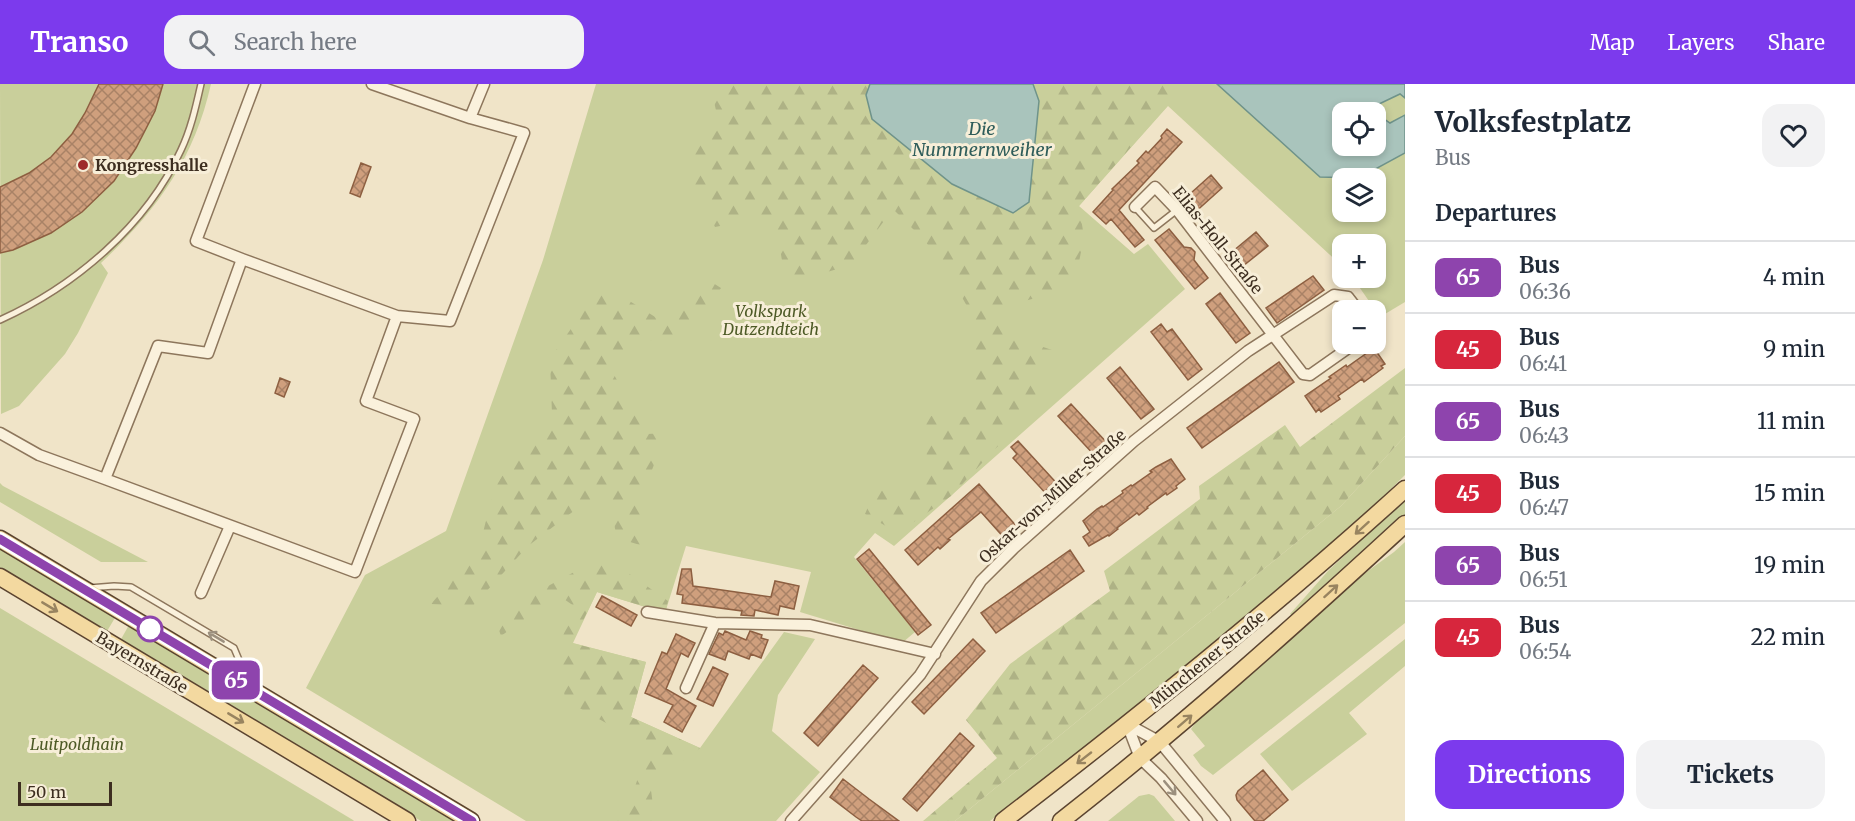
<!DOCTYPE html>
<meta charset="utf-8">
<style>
:root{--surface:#fff;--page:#f2f2f3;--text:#1f2937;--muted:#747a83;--line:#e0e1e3;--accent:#7c3aed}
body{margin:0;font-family:Merriweather,serif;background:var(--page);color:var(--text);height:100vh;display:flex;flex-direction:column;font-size:22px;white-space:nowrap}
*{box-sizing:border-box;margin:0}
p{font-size:20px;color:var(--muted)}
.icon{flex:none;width:33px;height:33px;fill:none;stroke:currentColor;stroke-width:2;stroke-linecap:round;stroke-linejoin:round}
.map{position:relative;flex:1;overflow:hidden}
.sheet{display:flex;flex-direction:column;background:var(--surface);width:450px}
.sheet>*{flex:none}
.badge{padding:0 12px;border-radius:9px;font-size:21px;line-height:39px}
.fabs{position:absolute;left:1332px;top:18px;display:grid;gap:12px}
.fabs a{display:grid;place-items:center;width:54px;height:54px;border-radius:12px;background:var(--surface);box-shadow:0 3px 9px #0003;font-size:30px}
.scale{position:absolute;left:18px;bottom:15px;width:94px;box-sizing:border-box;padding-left:6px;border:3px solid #3d2e20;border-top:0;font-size:16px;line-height:21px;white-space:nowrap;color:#3d2e20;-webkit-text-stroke:4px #f7eed8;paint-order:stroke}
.map>.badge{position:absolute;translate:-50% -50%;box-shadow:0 0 0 3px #fff}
h2{padding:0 30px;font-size:22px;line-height:54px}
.round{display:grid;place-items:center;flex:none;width:63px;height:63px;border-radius:18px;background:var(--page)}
.head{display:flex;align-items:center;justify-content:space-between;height:102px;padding:0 30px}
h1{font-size:28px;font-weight:700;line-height:45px}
.cta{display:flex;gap:12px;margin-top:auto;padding:12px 30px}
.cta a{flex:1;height:69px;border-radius:18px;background:var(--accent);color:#fff;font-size:24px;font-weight:700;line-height:69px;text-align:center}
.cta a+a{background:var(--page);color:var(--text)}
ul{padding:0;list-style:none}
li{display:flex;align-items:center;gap:18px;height:72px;padding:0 30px;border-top:2px solid var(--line)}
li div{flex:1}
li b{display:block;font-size:22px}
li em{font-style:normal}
li .badge{min-width:66px;font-weight:700;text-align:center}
header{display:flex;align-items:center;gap:36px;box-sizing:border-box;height:84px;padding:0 30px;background:var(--accent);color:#fff}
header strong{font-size:28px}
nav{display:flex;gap:33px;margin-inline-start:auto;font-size:21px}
.search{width:420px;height:54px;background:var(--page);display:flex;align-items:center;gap:15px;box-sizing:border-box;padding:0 21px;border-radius:18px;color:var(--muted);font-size:22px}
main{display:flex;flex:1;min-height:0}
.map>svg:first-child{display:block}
.green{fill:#c9cf9b;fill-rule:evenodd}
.forest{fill:url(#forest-firs)}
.water{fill:#a9c4bc;stroke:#6f938a;stroke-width:1.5;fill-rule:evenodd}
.building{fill:url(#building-cross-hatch);stroke:#8d5f41;stroke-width:1.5}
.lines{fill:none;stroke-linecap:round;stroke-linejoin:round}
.lane-casing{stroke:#8d765c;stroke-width:8}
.street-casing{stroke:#8d765c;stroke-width:13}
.primary-casing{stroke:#5b4430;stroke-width:19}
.lane{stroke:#faf1dc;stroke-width:5}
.street{stroke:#faf1dc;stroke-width:10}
.primary{stroke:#f3d9a0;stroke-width:16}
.oneway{stroke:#988460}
.oneway2{stroke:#9c907e}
.line-casing{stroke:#fff;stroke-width:14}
.line{stroke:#8e44ad;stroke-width:9}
.poi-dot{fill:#9e2a2b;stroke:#f7eed8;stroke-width:2}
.stop-dot{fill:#fff;stroke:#8e44ad;stroke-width:3}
.labels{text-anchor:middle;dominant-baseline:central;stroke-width:6;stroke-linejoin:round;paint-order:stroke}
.poi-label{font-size:16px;font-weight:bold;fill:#3d2e20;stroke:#f7eed8;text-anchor:start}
.street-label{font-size:16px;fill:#3d2e20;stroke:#f7eed8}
.park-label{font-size:16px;font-style:italic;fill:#4d5a26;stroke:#f7eed8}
.water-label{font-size:18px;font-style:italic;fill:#2f5d5a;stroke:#f7eed8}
</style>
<header>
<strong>Transo</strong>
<div class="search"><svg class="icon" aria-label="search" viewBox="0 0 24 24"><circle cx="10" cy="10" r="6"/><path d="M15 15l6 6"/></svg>Search here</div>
<nav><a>Map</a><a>Layers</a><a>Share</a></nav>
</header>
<main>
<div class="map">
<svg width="1405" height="737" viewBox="0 0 1405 737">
<defs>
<pattern id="forest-firs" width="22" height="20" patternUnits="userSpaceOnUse" patternTransform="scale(1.5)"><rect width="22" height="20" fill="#c9cf9b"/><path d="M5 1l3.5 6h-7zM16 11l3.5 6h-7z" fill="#aeb285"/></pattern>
<pattern id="building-cross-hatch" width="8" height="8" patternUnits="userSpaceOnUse" patternTransform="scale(1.5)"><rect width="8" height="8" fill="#cf9f7d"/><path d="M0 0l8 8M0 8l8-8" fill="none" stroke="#a98266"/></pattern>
</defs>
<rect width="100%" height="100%" fill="#f0e4c8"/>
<path class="green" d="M0 0H211C194 76 156 127 101 179L108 189 78 249 65 270 19 322 1 330Z
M596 0H1405V218L1380 233 1353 194H1376V160H1342V182L1168 22 1079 122 1134 170 1148 160 1185 205 894 462 875 449 854 473 915 548 902 559 800 528 811 488 686 462 665 529 597 508 573 559 646 578 631 633 700 664 784 548 815 555 778 611 772 647 820 688 776 737H526L306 604 365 491 446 447 543 176ZM1342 28H1376V62H1342ZM1342 94H1376V128H1342Z
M1405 352V391L1327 468 1157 608 990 737H955L1341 422Z
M0 399 3 402 148 478H101L0 418Z
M1405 415V432L1294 533 1290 530 1328 487Z
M1405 458V539L1213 691 1201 682 1193 671 1205 662 1191 645 1196 638 1346 503 1394 468Z
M0 463 116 532 106 549 0 485Z
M0 524 353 736 354 737H0Z
M129 541 457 737H421L120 557Z
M1405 555V582L1349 629 1367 650 1292 707 1260 670Z
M1149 710 1154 712 1175 737H1108L1139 712Z"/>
<path class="forest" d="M710 0H870L866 11 1039 17 1033 0H1183L1185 2 1079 122 1084 153 1075 198 1056 209 1008 221 1005 250 1052 266 1029 329 951 412 898 449 865 430 875 407 913 405 929 382 920 341 931 332 976 333 972 295 976 238 946 185 925 157 893 125 851 181 786 200 777 147 760 134 715 143 690 92 691 69 720 44Z
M705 194 721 204 693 246 645 258 613 289 647 350 666 349 644 407 640 461 617 454 608 411 575 426 528 462 472 523 431 520 479 465 494 404 522 363 552 330 550 275 593 213 607 203 660 236 683 223Z
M1405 284V352L1341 422 955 737H923L997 674 966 636 1010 580 1110 507 1104 487 1200 415 1199 402 1285 341 1300 363Z
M604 472 668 517 665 529 597 508 572 559 646 578 631 633 700 664 679 680 651 706 655 737H611L632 711 649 663 565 616 559 562 574 522 558 511 501 552 494 531Z"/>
<path class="water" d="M870 0H1033L1039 17 1029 118 1013 129 952 100 872 35 866 11Z
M1217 0H1405V14L1400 10 1379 20 1380 32 1390 39 1405 31V69L1359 94 1320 93ZM1342 28H1376V62H1342Z"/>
<path class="building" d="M99 0H163L155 27 136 64 114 97 82 128 51 149 13 166 0 169V103L29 89 51 73 72 50 85 29Z
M1167 45 1182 58 1119 126 1144 156 1135 163 1111 135 1106 140 1093 128 1113 106 1112 105 1139 79 1137 77 1146 67 1148 69 1162 54 1161 52Z
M361 79 371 83 360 113 350 109Z
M1211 91 1222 104 1192 131 1181 118Z
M1169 145 1184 163 1191 164 1195 168 1194 176 1208 194 1195 205 1155 156Z
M1256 148 1268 162 1238 186 1227 172Z
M1313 192 1324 206 1277 239 1266 224Z
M1220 209 1250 249 1236 259 1206 220Z
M1161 240 1167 248 1172 245 1202 285 1188 296 1151 248Z
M1374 264 1385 280 1381 282 1383 284 1364 298 1362 295 1338 312 1340 315 1321 328 1319 325 1316 328 1305 312 1331 294 1329 293 1346 281 1347 283Z
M1279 278 1294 298 1202 364 1187 344Z
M1120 283 1154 325 1141 335 1107 294Z
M280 294 290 298 284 313 275 309Z
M1071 320 1109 361 1096 373 1058 332Z
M1018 357 1061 404 1050 414 1013 374 1017 370 1011 363Z
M1171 375 1185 395 1176 402 1177 404 1167 411 1166 409 1147 423 1148 424 1139 431 1137 429 1117 444 1118 445 1109 452 1108 451 1089 462 1083 453 1090 448 1083 437 1097 425 1102 422 1103 423 1123 409 1122 407 1131 401 1132 402 1152 388 1150 387 1156 383Z
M979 400 1019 445 1006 456 981 428 948 455 950 456 940 465 938 463 918 481 905 466Z
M869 465 931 541 918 551 857 475Z
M1070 466 1084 487 996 549 981 529Z
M682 485H691L693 502 708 504 771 513 775 497 799 502 794 525 780 522 778 531 755 526 754 532 741 531 742 527 682 519 683 511 677 510Z
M602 512 637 531 631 542 596 523Z
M725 547 746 556 750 547 762 551 761 554 768 556 761 574 751 570 749 575 728 567 725 576 709 570 719 549 723 551Z
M676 550 695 559 688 573 681 569 666 605 696 622 682 648 664 638 673 621 645 609 662 568 667 570Z
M973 555 985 567 924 630 912 618Z
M863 581 878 594 818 662 804 649Z
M713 583 728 590 713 622 697 615Z
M960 649 974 662 917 727 903 715Z
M1263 686 1288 716 1263 737H1255L1237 716 1236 711 1238 707Z
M843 695 869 715 899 737H862L856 733 830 713Z"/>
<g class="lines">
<g class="lane-casing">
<path id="lane" d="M1135 123 1154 144 1177 126
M0 236C75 202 146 142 181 66 191 45 196 22 201 0
M89 504 114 502 131 503 234 564 239 576 243 595"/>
</g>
<g class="street-casing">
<path id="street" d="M255 0 196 157 242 175 208 269 158 262 105 395 355 488 414 335 366 317 397 232 450 237 524 49 470 34 484 0
M372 0 470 34
M1135 123 1155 103 1177 126 1303 290 1310 291 1354 260
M242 175 397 232
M0 349 39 371 105 395
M201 509 230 442
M647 528 715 539 810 541 935 570
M686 604 715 539
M1127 640 1160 658 1225 737
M1127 640 1140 674 1161 694 1197 737
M791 737 920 591 981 497 1014 464 1134 357 1248 267 1334 211 1348 213 1358 226"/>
</g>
<g class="primary-casing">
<path id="primary" d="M0 455 471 737
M0 493 407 737
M1003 737C1141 631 1276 522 1405 405
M1061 737C1180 644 1293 543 1405 440"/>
</g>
<use href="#lane" class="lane"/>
<use href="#street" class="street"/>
<use href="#primary" class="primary"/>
</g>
<defs><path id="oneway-shaft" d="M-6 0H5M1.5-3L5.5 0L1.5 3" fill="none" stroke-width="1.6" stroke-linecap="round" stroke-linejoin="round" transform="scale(1.5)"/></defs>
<g class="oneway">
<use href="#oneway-shaft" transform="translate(1362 444) rotate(138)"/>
<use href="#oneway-shaft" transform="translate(1331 507) rotate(-42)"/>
<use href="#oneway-shaft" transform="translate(50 523) rotate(31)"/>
<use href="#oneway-shaft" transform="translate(236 634) rotate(31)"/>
<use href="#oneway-shaft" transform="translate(1185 637) rotate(-41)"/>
<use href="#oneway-shaft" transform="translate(1084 674) rotate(142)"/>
</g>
<g class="oneway2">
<use href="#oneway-shaft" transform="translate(216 553) rotate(-149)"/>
<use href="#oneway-shaft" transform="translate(1170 704) rotate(50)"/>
</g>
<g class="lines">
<g class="line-casing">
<path id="line" d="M0 455 472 737"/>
</g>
<use href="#line" class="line"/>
</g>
<circle class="poi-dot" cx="83" cy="81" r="6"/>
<circle class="stop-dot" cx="150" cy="545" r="12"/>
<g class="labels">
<g class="poi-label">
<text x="95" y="81">Kongresshalle</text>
</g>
<g class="street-label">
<text transform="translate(1218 156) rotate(51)">Elias-Holl-Straße</text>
<text transform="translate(1052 412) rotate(-42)">Oskar-von-Miller-Straße</text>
<text transform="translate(1207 575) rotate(-39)">Münchener Straße</text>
<text transform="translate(142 578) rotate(31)">Bayernstraße</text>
</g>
<g class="park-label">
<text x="771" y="227">Volkspark<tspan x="771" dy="18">Dutzendteich</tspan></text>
<text x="77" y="660">Luitpoldhain</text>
</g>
<g class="water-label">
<text x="982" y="44">Die<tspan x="982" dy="21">Nummernweiher</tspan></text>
</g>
</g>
</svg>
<div class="fabs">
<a><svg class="icon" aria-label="locate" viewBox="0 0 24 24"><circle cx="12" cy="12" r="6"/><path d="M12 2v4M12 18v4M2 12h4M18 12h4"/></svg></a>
<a><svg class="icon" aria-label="layers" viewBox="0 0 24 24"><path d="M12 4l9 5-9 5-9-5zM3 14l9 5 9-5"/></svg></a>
<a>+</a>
<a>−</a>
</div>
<div class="scale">50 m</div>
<b class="badge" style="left:236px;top:596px;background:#8e44ad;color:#fff">65</b>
</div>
<section class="sheet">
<div class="head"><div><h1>Volksfestplatz</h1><p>Bus</p></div><a class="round"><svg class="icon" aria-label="heart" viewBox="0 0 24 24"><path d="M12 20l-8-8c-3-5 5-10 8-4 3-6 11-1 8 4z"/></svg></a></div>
<h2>Departures</h2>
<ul>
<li><span class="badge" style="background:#8e44ad;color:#fff">65</span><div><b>Bus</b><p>06:36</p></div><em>4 min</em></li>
<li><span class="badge" style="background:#d7263d;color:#fff">45</span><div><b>Bus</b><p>06:41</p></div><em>9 min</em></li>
<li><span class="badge" style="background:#8e44ad;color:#fff">65</span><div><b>Bus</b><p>06:43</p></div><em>11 min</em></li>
<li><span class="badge" style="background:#d7263d;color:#fff">45</span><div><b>Bus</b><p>06:47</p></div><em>15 min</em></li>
<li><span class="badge" style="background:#8e44ad;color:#fff">65</span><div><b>Bus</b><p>06:51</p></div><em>19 min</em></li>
<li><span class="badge" style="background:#d7263d;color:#fff">45</span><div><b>Bus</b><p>06:54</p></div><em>22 min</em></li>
</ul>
<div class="cta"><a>Directions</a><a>Tickets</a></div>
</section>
</main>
